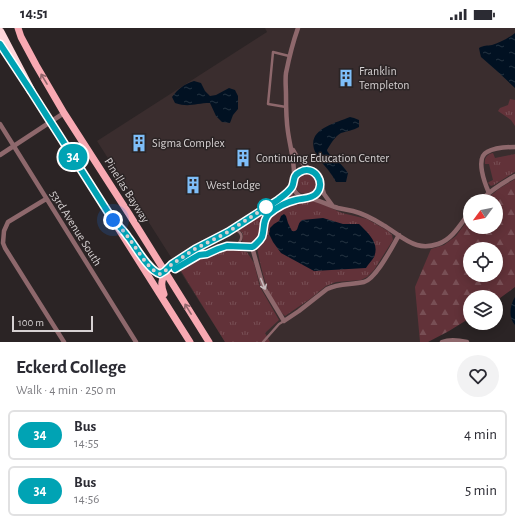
<!DOCTYPE html>
<meta charset="utf-8">
<style>
:root{--surface:#fff;--page:#f2f2f3;--text:#2b2b33;--muted:#7c7c81;--line:#e1e1e2}
body{margin:0;font-family:"Alegreya Sans",sans-serif;background:var(--page);color:var(--text);height:100vh;display:flex;flex-direction:column;font-size:15px;white-space:nowrap}
*{box-sizing:border-box;margin:0}
p{font-size:13px;color:var(--muted)}
.icon{flex:none;width:22px;height:22px;fill:none;stroke:currentColor;stroke-width:2;stroke-linecap:round;stroke-linejoin:round}
.map{position:relative;height:314px;overflow:hidden}
.panel{display:flex;flex-direction:column;background:var(--surface);flex:1}
.panel>*{flex:none}
.badge{padding:0 8px;border-radius:13px;font-size:14px;line-height:26px}
.needle{width:26px;rotate:238deg}
.fabs{position:absolute;left:463px;top:166px;display:grid;gap:8px}
.fabs a{display:grid;place-items:center;width:40px;height:40px;border-radius:50%;background:var(--surface);box-shadow:0 2px 10px #0003;font-size:20px}
.scale{position:absolute;left:12px;bottom:10px;width:81px;box-sizing:border-box;padding-left:4px;border:2px solid #d6d1d2;border-top:0;font-size:11px;line-height:14px;white-space:nowrap;color:#d6d1d2;-webkit-text-stroke:3px #2b2425;paint-order:stroke}
.you{position:absolute;width:20px;height:20px;margin:-10px;border:3px solid #fff;border-radius:50%;background:#1a73e8;box-shadow:0 0 0 6px #1a73e833}
.map>.badge{position:absolute;translate:-50% -50%;box-shadow:0 0 0 2px #fff}
.round{display:grid;place-items:center;flex:none;width:42px;height:42px;border-radius:21px;background:var(--page)}
.overview{display:flex;align-items:center;justify-content:space-between;height:68px;padding:0 16px}
h1{font-size:19px;font-weight:700;line-height:30px}
ul{padding:0;list-style:none}
li{display:flex;align-items:center;gap:12px;height:50px;margin:0 8px 6px;padding:0 8px;border:2px solid var(--line);border-radius:6px}
li div{flex:1}
li b{display:block;font-size:15px}
li em{font-style:normal}
li .badge{min-width:44px;font-weight:700;text-align:center}
.status{display:flex;justify-content:space-between;align-items:center;height:28px;padding:0 20px;background:var(--surface);direction:ltr}
.status svg{height:11px;fill:currentColor}
.map>svg:first-child{display:block}
.built{fill:#3a2d2e;fill-rule:evenodd}
.grass{fill:url(#grass-tufts)}
.forest{fill:url(#forest-firs);fill-rule:evenodd}
.water{fill:url(#water-ripples)}
.lines{fill:none;stroke-linecap:round;stroke-linejoin:round}
.service{stroke:#8e686c;stroke-width:2.5}
.minor{stroke:#8e686c;stroke-width:4.5}
.primary{stroke:#f8a9b2;stroke-width:7}
.motorway{stroke:#fdd6da;stroke-width:9}
.oneway{stroke:#92666c}
.oneway2{stroke:#c8bcbe}
.line-casing{stroke:#fff;stroke-width:9}
.line{stroke:#00a3b4;stroke-width:6}
.walk{stroke:#d6d1d2;stroke-width:4;stroke-dasharray:0 7.2}
.stop-dot{fill:#fff;stroke:#00a3b4;stroke-width:2}
.labels{text-anchor:middle;dominant-baseline:central;stroke-width:3;stroke-linejoin:round;paint-order:stroke}
.poi-label{font-size:12px;fill:#d6d1d2;stroke:#2b2425;text-anchor:start}
.street-label{font-size:12px;fill:#d6d1d2;stroke:#2b2425}
</style>
<div class="status"><b>14:51</b><svg viewBox="0 0 49 12"><path d="M0 12V9h3v3zM5 12V6h3v6zM10 12V3h3v9zM15 12V0h3v12zM26 1h20v11H26zM47 4h2v5h-2z"/></svg></div>
<div class="map">
<svg width="515" height="314" viewBox="0 0 515 314">
<defs>
<pattern id="grass-tufts" width="24" height="20" patternUnits="userSpaceOnUse"><rect width="24" height="20" fill="#623239"/><path d="M3 7l-1-3M5 7V3M7 7l1-3M15 17l-1-3M17 17v-4M19 17l1-3" fill="none" stroke="#784f55"/></pattern>
<pattern id="forest-firs" width="22" height="20" patternUnits="userSpaceOnUse"><rect width="22" height="20" fill="#623239"/><path d="M5 1l3.5 6h-7zM16 11l3.5 6h-7z" fill="#784f55"/></pattern>
<pattern id="water-ripples" width="26" height="14" patternUnits="userSpaceOnUse"><rect width="26" height="14" fill="#011122"/><path d="M2 4q2-2 4 0t4 0M15 11q2-2 4 0t4 0" fill="none" stroke="#253341"/></pattern>
</defs>
<rect width="100%" height="100%" fill="#2b2425"/>
<path class="built" d="M265 0H515V259L470 269 428 314H225L97 113 267 4ZM470 173H496V199H470ZM470 221H496V247H470Z"/>
<path class="grass" d="M510 71 515 72V98L511 92 498 83 500 80 508 77Z
M493 125 495 130 515 126V144L494 157 491 158 488 155 489 154 493 152 489 136H485C484 130 487 126 493 125Z
M295 155a11 11 0 1 1 22 0a11 11 0 1 1-22 0Z
M291 163 294 168C285 174 273 177 265 186 255 196 266 217 243 217L242 215 243 206 238 200V199L283 170Z
M306 172 318 174 342 185 367 191 388 203 392 207 393 212 386 223 374 242 367 249 361 252 336 254 326 258 310 271 285 288C268 272 261 242 257 219L264 209 265 201 270 190 281 181 294 175Z
M231 221 247 224 254 235 260 259 279 292 265 305 270 314H225L181 243 204 229Z"/>
<path class="forest" d="M515 151V259L496 273V269H470V290L449 303 428 314H420L415 259 431 221 444 217 456 208 470 189V199H496V173H484L500 160ZM470 221H496V247H470Z"/>
<path class="water" d="M515 5V60L497 43 481 29 480 25 479 20C484 17 487 18 492 17 499 15 509 10 515 5Z
M194 53 201 55 205 63 210 68 216 67 229 60 235 62 238 68V81L233 87 230 95 222 94 216 88 210 75C196 75 189 80 175 75L172 69C178 61 184 56 194 53Z
M350 89 354 90 359 92V99C354 102 347 103 341 105 335 108 330 117 327 122 329 127 333 129 337 132 341 136 345 141 348 145L346 154H336C334 151 333 148 331 146 327 139 319 133 316 126 304 102 333 96 350 89Z
M284 186 286 188 288 195 292 203C298 204 297 200 299 196 299 195 302 192 302 192L323 190 343 196H359C368 205 380 215 374 229 372 233 368 236 366 240L314 243 281 225 273 214 269 206 270 200 274 196 279 193 281 188Z
M515 269V297C508 289 510 277 515 269Z"/>
<g class="lines">
<path class="service" d="M286 79 268 76 273 24 289 28
M234 201C244 205 243 211 236 218
M263 314 279 296 284 293"/>
<path class="minor" d="M0 96 136 314
M293 122C297 131 304 137 312 143
M0 127 64 85
M293 156a14 14 0 1 1 28 0a14 14 0 1 1-28 0Z
M294 150C295 134 290 119 288 104 286 91 286 79 286 67 286 59 285 52 286 45 289 30 293 14 298 0
M321 155 324 166 332 177
M489 165C485 156 475 130 487 124 494 120 508 119 515 119
M309 170C319 172 328 177 338 180 343 181 348 182 353 183 361 185 375 192 383 197 394 203 405 214 417 217 424 219 432 218 438 216 453 211 461 195 470 184
M46 171 8 194 4 203 3 215 5 220 64 314
M480 173C490 163 502 155 515 148
M252 219 263 258 284 293 299 283 327 261C339 255 351 257 364 254 376 251 392 219 399 207
M165 243 175 241 199 227 207 226 218 221 227 218 252 219 258 214 262 210 265 192 269 187 283 177 294 172 303 170
M165 243C183 225 207 216 228 204 245 193 262 182 279 171L284 167 292 158
M442 314C450 311 458 312 467 314"/>
<path class="primary" d="M18 0 21 9 36 37 64 85 129 186 209 314
M0 16 11 33
M29 59 190 314
M137 222C144 230 152 250 165 243
M164 266C160 256 162 253 165 243"/>
<path class="motorway" d="M0 4 31 63"/>
</g>
<defs><path id="oneway-shaft" d="M-6 0H5M1.5-3L5.5 0L1.5 3" fill="none" stroke-width="1.6" stroke-linecap="round" stroke-linejoin="round"/></defs>
<g class="oneway">
<use href="#oneway-shaft" transform="translate(44 51) rotate(-121)"/>
<use href="#oneway-shaft" transform="translate(188 281) rotate(-122)"/>
</g>
<use class="oneway2" href="#oneway-shaft" transform="translate(263 256) rotate(68)"/>
<g class="lines">
<g class="line-casing">
<path id="line" d="M0 16 31 63 113 192C118 197 124 203 128 209 136 219 148 242 160 246L165 243 172 236 195 221 228 204 278 172C283 168 289 164 292 159 295 153 292 148 300 144 314 136 327 155 316 166 311 171 303 170 296 172 287 174 276 180 269 186 262 193 265 200 262 209 260 213 257 215 254 218L252 219 227 218 218 221 207 226 199 227 175 241"/>
</g>
<use href="#line" class="line"/>
<path class="walk" d="M113 192C118 197 124 203 128 209 136 219 148 242 160 246L165 243 172 236 195 221 228 204 266 179"/>
</g>
<defs>
<g id="building-bare" transform="scale(1.38)"><path d="M-4-6H4V6H1V3H-1V6H-4ZM-2.5-4.3h1.7v1.8h-1.7ZM.8-4.3h1.7v1.8H.8ZM-2.5-1h1.7V.8h-1.7ZM.8-1h1.7V.8H.8Z" fill="#7ebef9" stroke="#2b2425" stroke-width="2.5" paint-order="stroke"/></g>
</defs>
<g fill-rule="evenodd">
<use href="#building-bare" x="346" y="50"/>
<use href="#building-bare" x="139" y="115"/>
<use href="#building-bare" x="243" y="130"/>
<use href="#building-bare" x="193" y="157"/>
</g>
<circle class="stop-dot" cx="266" cy="179" r="8"/>
<g class="labels">
<g class="poi-label">
<text x="359" y="43">Franklin<tspan x="359" dy="14">Templeton</tspan></text>
<text x="152" y="115">Sigma Complex</text>
<text x="256" y="130">Continuing Education Center</text>
<text x="206" y="157">West Lodge</text>
</g>
<g class="street-label">
<text transform="translate(127 162) rotate(58)">Pinellas Bayway</text>
<text transform="translate(76 200) rotate(58)">53rd Avenue South</text>
</g>
</g>
</svg>
<div class="fabs">
<a><svg class="needle" viewBox="-14 -14 28 28"><path d="M0-13l5 13h-10z" fill="#e53935"/><path d="M0 13l5-13h-10z" fill="#7c7c81"/></svg></a>
<a><svg class="icon" aria-label="locate" viewBox="0 0 24 24"><circle cx="12" cy="12" r="6"/><path d="M12 2v4M12 18v4M2 12h4M18 12h4"/></svg></a>
<a><svg class="icon" aria-label="layers" viewBox="0 0 24 24"><path d="M12 4l9 5-9 5-9-5zM3 14l9 5 9-5"/></svg></a>
</div>
<div class="scale">100 m</div>
<div class="you" style="left:113px;top:192px"></div>
<b class="badge" style="left:73px;top:129px;background:#00a3b4;color:#fff">34</b>
</div>
<section class="panel">
<div class="overview"><div><h1>Eckerd College</h1><p>Walk · 4 min · 250 m</p></div><a class="round"><svg class="icon" aria-label="heart" viewBox="0 0 24 24"><path d="M12 20l-8-8c-3-5 5-10 8-4 3-6 11-1 8 4z"/></svg></a></div>
<ul>
<li><span class="badge" style="background:#00a3b4;color:#fff">34</span><div><b>Bus</b><p>14:55</p></div><em>4 min</em></li>
<li><span class="badge" style="background:#00a3b4;color:#fff">34</span><div><b>Bus</b><p>14:56</p></div><em>5 min</em></li>
</ul>
</section>
